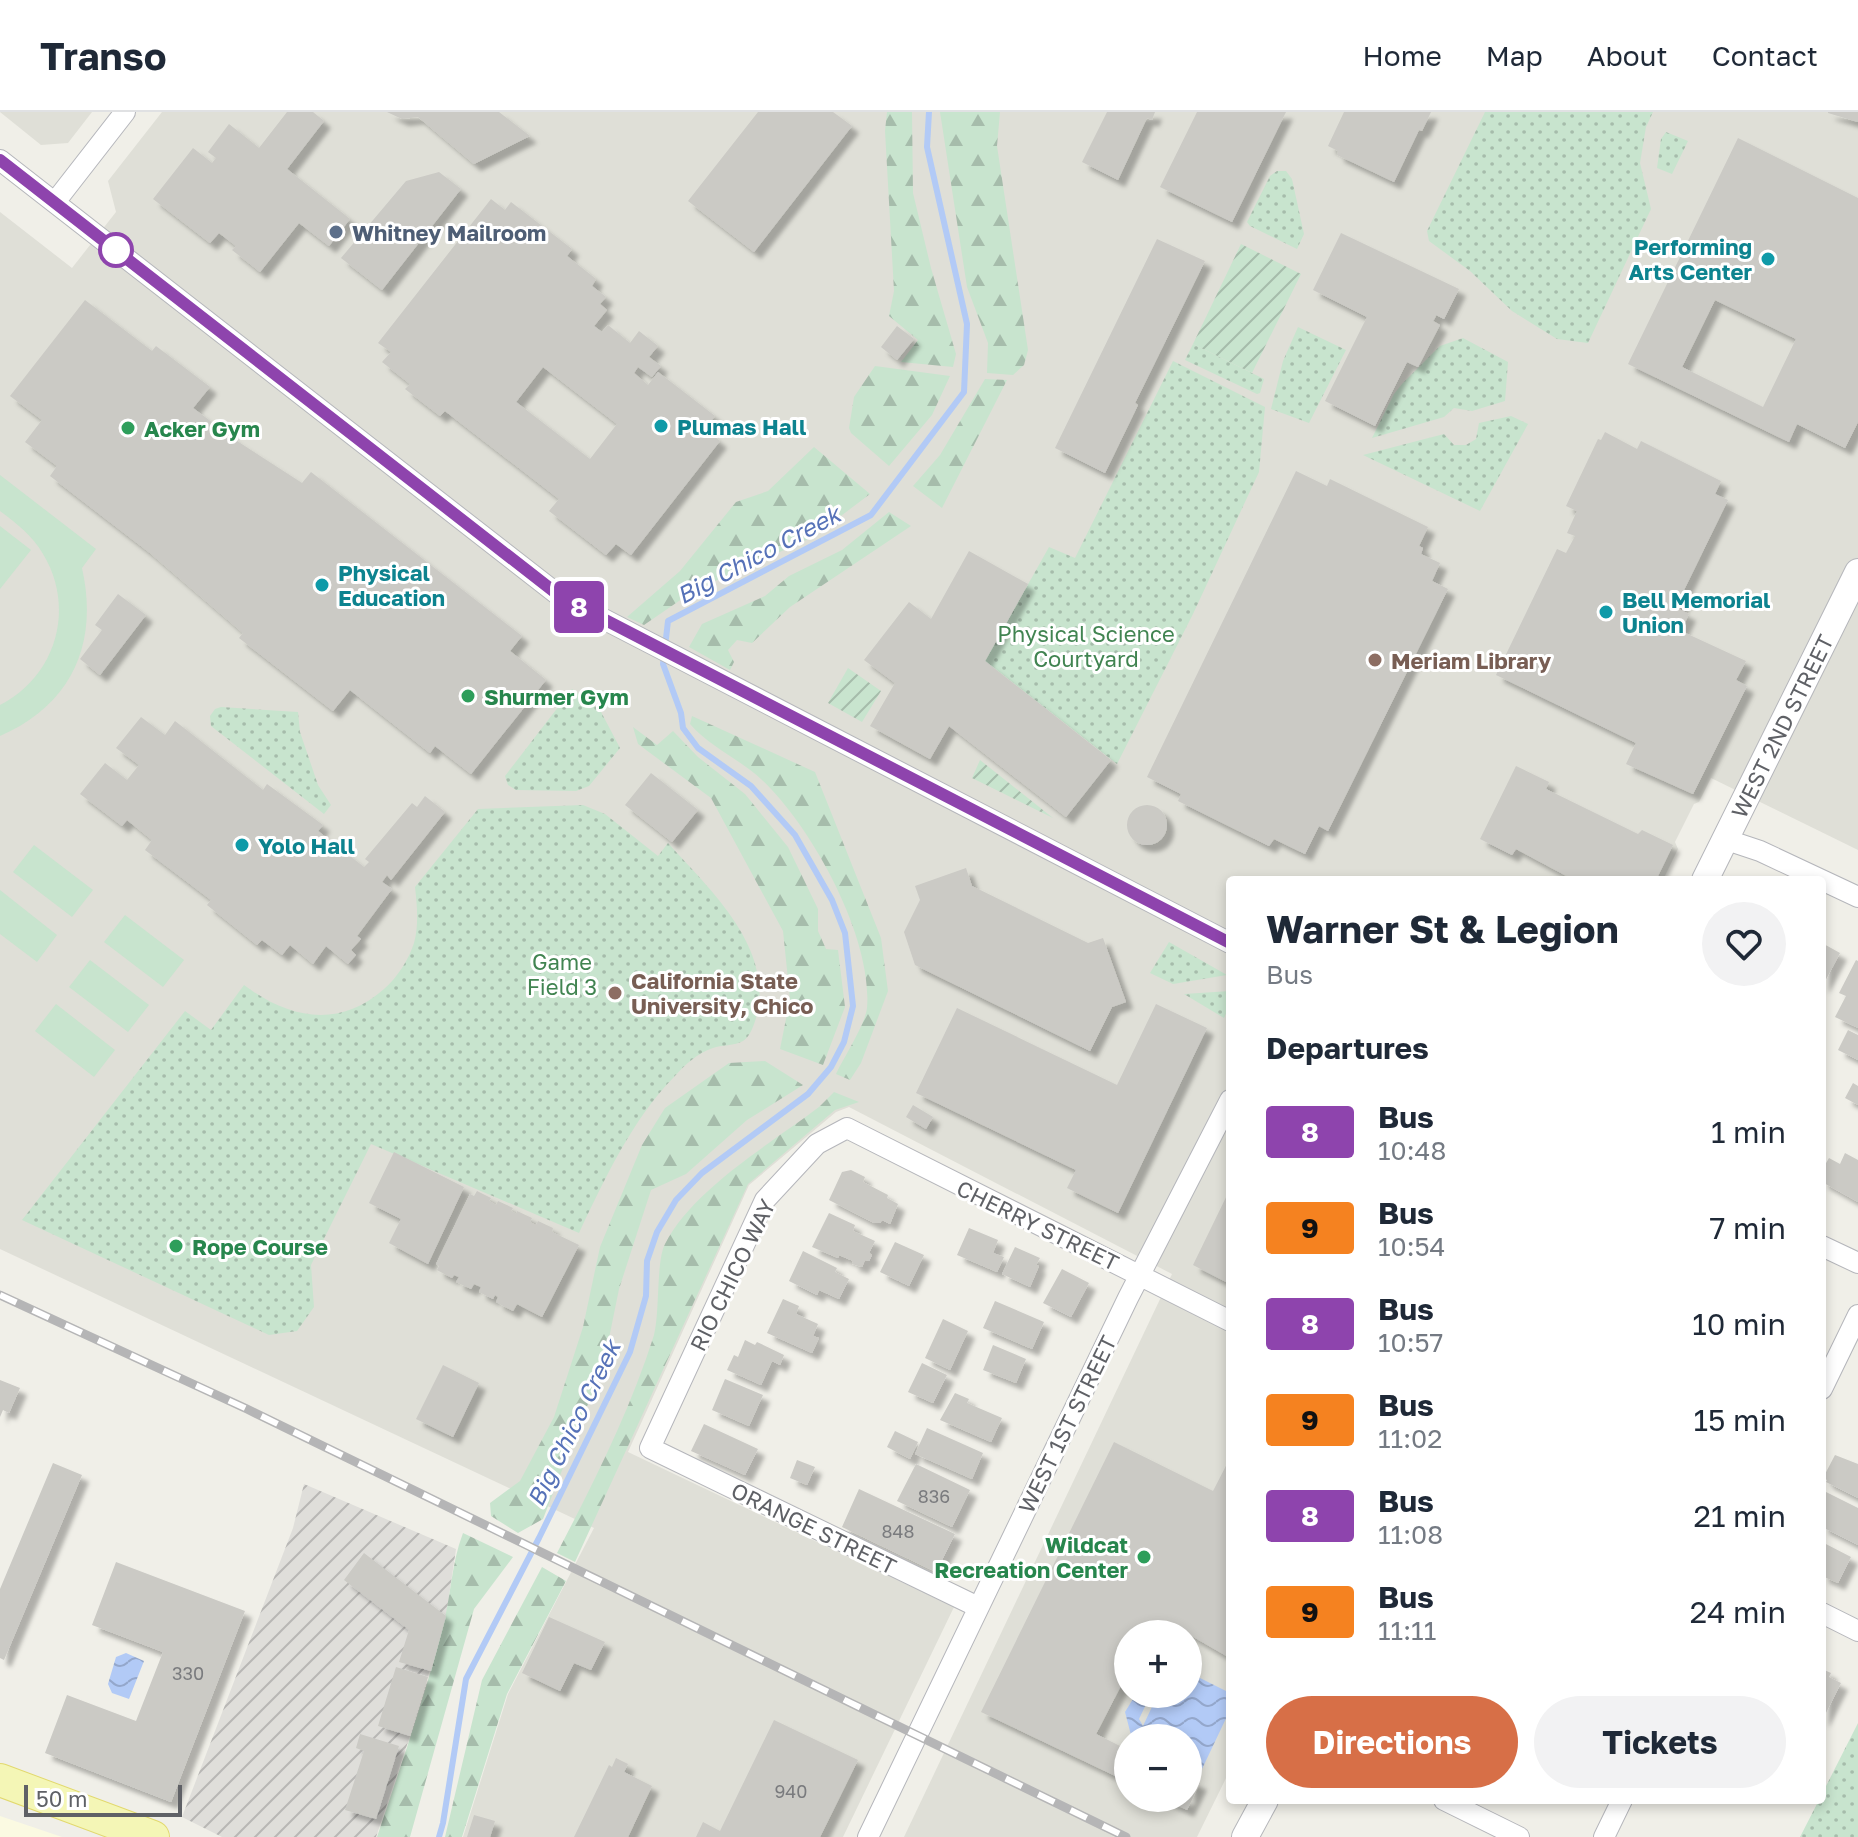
<!DOCTYPE html>
<meta charset="utf-8">
<style>
:root{--surface:#fff;--page:#f2f2f3;--text:#1f2937;--muted:#747a83;--line:#e0e1e3;--accent:#d76f47}
body{margin:0;font-family:"Golos Text",sans-serif;background:var(--page);color:var(--text);height:100vh;display:flex;flex-direction:column;font-size:30px;white-space:nowrap}
*{box-sizing:border-box;margin:0}
p{font-size:26px;color:var(--muted)}
.icon{flex:none;width:44px;height:44px;fill:none;stroke:currentColor;stroke-width:2;stroke-linecap:round;stroke-linejoin:round}
.map{position:relative;flex:1;overflow:hidden}
.drawer{position:absolute;left:1226px;top:764px;width:600px;height:928px;display:flex;flex-direction:column;background:var(--surface);border-radius:8px;box-shadow:0 4px 12px #0003}
.drawer>*{flex:none}
.badge{padding:0 16px;border-radius:6px;font-size:28px;line-height:52px}
.fabs{position:absolute;left:1114px;top:1508px;display:grid;gap:16px}
.fabs a{display:grid;place-items:center;width:88px;height:88px;border-radius:50%;background:var(--surface);box-shadow:0 4px 12px #0003;font-size:40px}
.scale{position:absolute;left:24px;bottom:20px;width:158px;box-sizing:border-box;padding-left:8px;border:4px solid #5f6166;border-top:0;font-size:22px;line-height:28px;white-space:nowrap;color:#5f6166;-webkit-text-stroke:6px #fff;paint-order:stroke}
.map>.badge{position:absolute;translate:-50% -50%;box-shadow:0 0 0 4px #fff}
h2{padding:0 40px;font-size:30px;line-height:72px}
.round{display:grid;place-items:center;flex:none;width:84px;height:84px;border-radius:42px;background:var(--page)}
.head{display:flex;align-items:center;justify-content:space-between;height:136px;padding:0 40px}
h1{font-size:38px;font-weight:700;line-height:60px}
.action{display:flex;gap:16px;margin-top:auto;padding:16px 40px}
.action a{flex:1;height:92px;border-radius:48px;background:var(--accent);color:#fff;font-size:32px;font-weight:700;line-height:92px;text-align:center}
.action a+a{background:var(--page);color:var(--text)}
ul{padding:0;list-style:none}
li{display:flex;align-items:center;gap:24px;height:96px;padding:0 40px}
li div{flex:1}
li b{display:block;font-size:30px}
li em{font-style:normal}
li .badge{min-width:88px;font-weight:700;text-align:center}
header{display:flex;align-items:center;gap:48px;box-sizing:border-box;height:112px;padding:0 40px;background:var(--surface);border-bottom:2px solid var(--line)}
header strong{font-size:38px}
nav{display:flex;gap:44px;margin-inline-start:auto;font-size:28px}
.map>svg:first-child{display:block}
.commercial{fill:#fbfae2}
.industrial{fill:url(#industrial-furrows)}
.education{fill:#dfdfd7;fill-rule:evenodd}
.grass{fill:url(#grass-dots)}
.forest{fill:url(#forest-firs)}
.garden{fill:url(#garden-furrows)}
.pitch{fill:#c8e4ce}
.water{fill:url(#water-waves)}
.lines{fill:none;stroke-linecap:round;stroke-linejoin:round}
.stream{stroke:#b2caf6;stroke-width:6}
.building{fill:#cbcac5;fill-rule:evenodd;filter:url(#shadow)}
.minor-casing{stroke:#b5b6bb;stroke-width:22}
.tertiary-casing{stroke:#b5b6bb;stroke-width:28}
.primary-casing{stroke:#e2d96e;stroke-width:34}
.minor{stroke:#fff;stroke-width:20}
.tertiary{stroke:#fff;stroke-width:26}
.primary{stroke:#f4f6b6;stroke-width:32}
.rail-casing{stroke:#b5b5b6;stroke-width:9}
.rail{stroke:#fff;stroke-width:6;stroke-dasharray:18;stroke-linecap:butt}
.line-casing{stroke:#fff;stroke-width:18}
.line{stroke:#8e44ad;stroke-width:12}
.service-dot{fill:#5c6f8a;stroke:#fff;stroke-width:3}
.stop-dot{fill:#fff;stroke:#8e44ad;stroke-width:4}
.culture-dot{fill:#0f9aa8;stroke:#fff;stroke-width:3}
.leisure-dot{fill:#2e9e5b;stroke:#fff;stroke-width:3}
.education-dot{fill:#8d6e63;stroke:#fff;stroke-width:3}
.labels{text-anchor:middle;dominant-baseline:central;stroke-width:6;stroke-linejoin:round;paint-order:stroke}
.number-label{font-size:18px;fill:#7a7b7e}
.service-label{font-size:22px;font-weight:bold;fill:#4e5e75;stroke:#fff;text-anchor:start}
.culture-label{font-size:22px;font-weight:bold;fill:#0d838f;stroke:#fff;text-anchor:start}
.leisure-label{font-size:22px;font-weight:bold;fill:#27864d;stroke:#fff;text-anchor:start}
.park-label{font-size:22px;fill:#418451;stroke:#fff}
.education-label{font-size:22px;font-weight:bold;fill:#785e54;stroke:#fff;text-anchor:start}
.street-label{font-size:22px;fill:#5f6166;stroke:#fff}
.water-label{font-size:24px;font-style:italic;fill:#5672b8;stroke:#fff}
</style>
<header>
<strong>Transo</strong>
<nav><a>Home</a><a>Map</a><a>About</a><a>Contact</a></nav>
</header>
<div class="map">
<svg width="1858" height="1725" viewBox="0 0 1858 1725">
<defs>
<pattern id="industrial-furrows" width="10" height="10" patternUnits="userSpaceOnUse" patternTransform="scale(2)"><rect width="10" height="10" fill="#dfdeda"/><path d="M-1 1l2-2M0 10L10 0M9 11l2-2" fill="none" stroke="#b8b7b5"/></pattern>
<pattern id="grass-dots" width="8" height="8" patternUnits="userSpaceOnUse" patternTransform="scale(2)"><rect width="8" height="8" fill="#c8e4ce"/><path d="M2 2h.1M6 6h.1" fill="none" stroke="#a6bcab" stroke-width="1.8" stroke-linecap="round"/></pattern>
<pattern id="forest-firs" width="22" height="20" patternUnits="userSpaceOnUse" patternTransform="scale(2)"><rect width="22" height="20" fill="#c8e4ce"/><path d="M5 1l3.5 6h-7zM16 11l3.5 6h-7z" fill="#a6bcab"/></pattern>
<pattern id="garden-furrows" width="10" height="10" patternUnits="userSpaceOnUse" patternTransform="scale(2)"><rect width="10" height="10" fill="#c8e4ce"/><path d="M-1 1l2-2M0 10L10 0M9 11l2-2" fill="none" stroke="#a6bcab"/></pattern>
<pattern id="water-waves" width="16" height="10" patternUnits="userSpaceOnUse" patternTransform="scale(2)"><rect width="16" height="10" fill="#b2caf6"/><path d="M0 5q4-4 8 0t8 0" fill="none" stroke="#94a7cb"/></pattern>
<filter id="shadow"><feDropShadow dx="7" dy="7" stdDeviation="2" flood-color="#0004"/></filter>
</defs>
<rect width="100%" height="100%" fill="#f0efe8"/>
<path class="commercial" d="M0 1704 62 1725H0Z"/>
<path class="industrial" d="M304 1372 456 1437 446 1504 410 1624 376 1725H222L182 1705 293 1416Z"/>
<path class="education" d="M0 0H92L68 31 41 33Z
M162 0H1858V738L1711 666 1699 690 1694 692 1675 730 1678 737 1663 768H1230V1658L1197 1725H904L1172 1162 849 995 836 1000 749 1073 628 1340 954 1495 843 1725H463L508 1582 594 1416 0 1137V100L72 156 116 100 108 69ZM1128 1522H1188V1582H1128ZM1128 1626H1188V1686H1128Z"/>
<path class="grass" d="M1485 0H1653L1646 15 1640 51 1651 97 1588 231 1557 227 1512 199 1470 159 1429 129 1427 119Z
M1666 20 1688 29 1672 62 1657 56 1661 27Z
M1277 59H1286L1292 67 1304 122 1297 137 1250 114 1247 110 1270 64Z
M1298 215 1346 238 1309 311 1271 297 1283 249Z
M1463 226 1508 250 1505 289 1472 299 1454 296 1444 305 1372 326 1394 282 1402 272 1440 234Z
M1193 232 1264 267 1260 281 1257 282 1185 248Z
M1173 249 1265 295 1259 360 1193 502 1117 652 985 549 1049 435 1075 446Z
M1511 304 1528 312 1480 399 1363 343 1444 322 1454 333H1466L1476 327 1479 311Z
M572 577 600 598 620 636 589 674 576 679 516 678 508 673 505 664Z
M221 595 298 600 300 620 318 673 331 693 324 702 211 614 210 604 215 597Z
M583 693 605 702 658 744 668 731C710 778 773 834 757 903 754 912 751 924 743 929 735 934 721 933 713 936 697 941 685 953 674 965 633 1006 603 1070 579 1121L371 1032 311 1153 314 1195 297 1219 269 1223 22 1108 185 899 211 918 244 873C289 907 339 917 384 877 397 866 409 847 414 831 419 813 417 793 415 775L478 697Z
M1169 830 1227 863 1173 872 1150 861Z
M1230 879V893L1224 906 1184 882Z
M1858 1611V1725H1800L1819 1688H1822V1682Z"/>
<path class="forest" d="M887 0H912L913 81 931 156 956 242 953 255 901 250 918 228 889 204 894 179 885 19Z
M940 0H1000L997 34 1028 238 1024 253 1013 263 987 261 988 231 967 175Z
M875 254 950 264 932 303 889 354 851 321 849 316 854 285Z
M985 267 1007 268 942 396 913 374 940 343Z
M814 335 870 382 813 425 695 478 644 513 627 505 680 459 736 390 768 379Z
M889 400 911 414 790 495 752 531 737 528 728 538 734 550 730 558 689 535 702 512 765 484 789 464 842 438Z
M692 604 815 660 881 826 888 879 861 951 850 968 836 962C844 945 865 913 867 896 873 826 812 715 762 668 740 647 711 636 690 612Z
M633 615 657 633 673 619 698 645 745 682 788 735 818 797V819L826 837 838 838 845 895 823 953 780 937 790 887 783 819 711 686 638 632Z
M765 949 803 973 747 1008 686 1062 651 1078 619 1177 604 1251 543 1407 518 1421 491 1404 490 1391 520 1369 554 1305 583 1215 600 1135 642 1033 665 996 729 951Z
M834 980 859 990 835 998 748 1072 575 1450 557 1441C594 1370 630 1299 654 1223 660 1200 656 1149 665 1132 693 1077 770 1032 819 995Z
M463 1421 513 1445 474 1497 410 1725H377C400 1656 424 1588 442 1518 451 1486 451 1452 463 1421Z
M542 1455 566 1469 507 1582 462 1725H445L482 1568Z"/>
<path class="garden" d="M1241 132 1301 162 1252 261 1193 232Z
M848 556 881 579 862 610 828 591Z
M980 648 1053 706 972 666Z"/>
<path class="pitch" d="M0 363 96 437 82 456C99 531 72 593 0 624V593C56 565 76 496 43 442 33 424 16 411 0 399Z
M0 414 31 438 0 477Z
M34 733 93 778 72 805 13 760Z
M0 778 57 823 37 850 0 822Z
M125 803 184 848 163 875 104 830Z
M90 848 149 893 128 920 69 875Z
M56 892 115 938 94 965 35 919Z"/>
<path class="water" d="M126 1541 144 1549 129 1587 112 1581 108 1572 116 1545Z
M1188 1560 1230 1581V1598L1202 1657 1188 1650V1626H1138L1131 1623 1125 1600 1136 1582H1151L1139 1607 1143 1614 1158 1582H1188Z"/>
<g class="lines">
<path class="stream" d="M439 1725 443 1711 466 1567 539 1426 630 1240 646 1184 647 1149 657 1120 676 1088 702 1061 808 982 831 955 844 930 853 894 845 821 832 788 795 723 751 674 698 636 683 616 681 601 663 552 668 509 871 403 964 280 967 212 927 35 929 0"/>
</g>
<path class="building" d="M287 0H313L324 9 287 57 350 107 329 134 299 111 260 160 232 138 236 134 219 121 210 131 153 87 193 36 212 51 216 46 208 40 229 12 259 36Z
M387 0H499L530 24 474 52 418 5 402 7Z
M758 0H833L852 14 754 140 688 89Z
M1107 0H1155L1152 8 1147 6 1118 68 1082 50Z
M1197 0H1286L1232 110 1160 75Z
M1344 0H1431L1422 19 1419 18 1394 70 1337 43 1338 39 1328 34Z
M1828 0H1858V10L1828 1Z
M1738 26 1858 86V310L1845 336 1797 312 1789 330 1628 252ZM1715 188 1796 227 1763 295 1682 255Z
M439 60 461 77 382 178 341 146 406 69Z
M491 87 505 98 511 90 572 137 567 144 596 167 592 174 606 185 600 192 607 198 594 214 602 220 608 213 630 231 639 219 658 234 649 245 661 254 652 265 638 255 634 261 648 273 658 260 715 304 705 317 720 329 631 443 616 432 606 443 549 399 559 387 445 299 440 304 405 277 410 272 382 250 391 240 378 231ZM543 255 617 312 590 347 516 290Z
M1341 121 1459 177 1444 207 1436 203 1435 206 1433 209 1440 213 1418 255 1407 250 1375 314 1325 289 1367 205 1313 178Z
M1157 127 1205 149 1135 291 1138 293 1105 361 1055 336Z
M85 188 152 239 156 234 210 275 193 296 237 329 302 371 311 360 522 524 510 539 546 568 471 662 435 634 430 641 350 578 333 599 239 526 243 521 150 441 50 364 57 354 25 330 42 308 10 284Z
M897 214 914 227 897 248 881 235Z
M1605 320 1637 337 1641 329 1721 369 1715 382 1728 388 1684 478 1688 481 1679 497 1689 502 1681 519 1746 549 1736 568 1747 574 1693 682 1626 652 1636 631 1496 563 1557 437 1566 441 1575 424 1567 421 1577 399 1566 394 1598 327 1601 328Z
M1296 359 1327 374 1330 367 1428 415 1419 434 1423 436 1421 442 1440 451 1432 469 1448 477 1328 719 1319 714 1305 742 1274 727 1269 734 1178 689 1181 682 1147 665Z
M969 439 1028 472 985 549 1111 648 1066 705 949 614 930 647 870 614 895 571 864 548 909 490 931 507Z
M118 482 146 503 100 563 80 547 102 518 95 513Z
M141 605 165 623 175 609 263 678 267 672 323 713 318 719 364 755 369 750 365 747 412 691 417 695 425 684 445 700 391 768 387 763 382 770 392 777 357 824 361 827 351 838 356 843 348 852 326 834 313 852 290 833 282 843 262 828 257 833 207 793 211 788 145 738 152 728 127 708 122 714 80 682 105 651 127 668 139 653 116 636Z
M1516 654 1549 670 1546 677 1638 722 1642 718 1673 733 1656 768H1574L1516 737 1512 743 1480 727Z
M651 661 698 698 672 730 625 693Z
M1127 713a20 20 0 1 1 40 0a20 20 0 1 1-40 0Z
M966 756 972 774 1088 831 1103 826 1126 890 1112 895 1090 939 915 853 904 820 920 788 915 774Z
M1822 831 1840 841 1822 875Z
M1856 848 1858 849V916L1835 905 1846 884 1839 881Z
M1156 892 1207 916 1118 1101 1067 1076 1076 1058 916 981 957 896 1117 973Z
M1848 918 1858 923V948L1838 938Z
M1853 971 1858 974V993L1845 986Z
M913 993 933 1005 926 1017 906 1005Z
M394 1040 464 1075 428 1152 389 1131 401 1107 369 1091Z
M1845 1041 1858 1048V1090L1822 1070V1058L1829 1046 1840 1052Z
M851 1058 865 1065 863 1070 888 1083 887 1086 898 1092 890 1112 882 1108 880 1111H874L829 1088 842 1060Z
M1230 1077V1172L1193 1153Z
M477 1079 491 1086 489 1089 496 1093 498 1089 513 1096 511 1099 516 1102 517 1099 532 1106 530 1110 536 1113 538 1109 553 1116 552 1120 579 1133 542 1205 517 1192 513 1199 496 1190 498 1185 495 1183 493 1187 479 1180 481 1175 474 1172 471 1177 456 1170 459 1165 454 1163 452 1166 437 1158 439 1154 436 1152 470 1082 474 1084Z
M829 1101 855 1113 853 1119 875 1129 869 1141 872 1143 869 1149 865 1148 862 1155 852 1152 853 1149 839 1143 838 1146 812 1135Z
M969 1116 998 1128 993 1141 1004 1145 997 1160 957 1143Z
M895 1130 924 1143 909 1174 880 1160Z
M1015 1135 1040 1146 1036 1153 1039 1154 1030 1175 1002 1162Z
M803 1139 837 1156 835 1160 849 1167 839 1187 819 1178 817 1183 789 1169Z
M1062 1157 1089 1171 1071 1205 1043 1191Z
M783 1187 799 1194 796 1202 818 1212 813 1224 819 1226 812 1241 767 1221Z
M995 1189 1044 1210 1032 1237 983 1216Z
M943 1207 968 1219 950 1258 925 1246Z
M745 1228 755 1233 757 1230 784 1243 780 1253 772 1249 761 1273 727 1258 734 1243 738 1245Z
M993 1233 1026 1247 1016 1271 983 1258Z
M922 1251 947 1263 933 1291 908 1280Z
M443 1253 479 1271 453 1325 416 1307Z
M725 1267 763 1283 749 1314 712 1298Z
M0 1268 20 1276 9 1301 3 1298 0 1305Z
M955 1281 969 1287 967 1291 1002 1306 991 1330 940 1308Z
M704 1312 758 1337 745 1363 691 1339Z
M927 1316 983 1341 972 1367 915 1342Z
M895 1319 918 1330 910 1347 887 1335Z
M1114 1330 1213 1379 1230 1346V1546L1183 1519 1182 1522H1173L1153 1512 1147 1522H1128V1560L1096 1622 1128 1638V1670L981 1600Z
M1835 1343 1858 1352V1386L1826 1370 1827 1368 1823 1366Z
M797 1348 815 1355 807 1373 790 1366Z
M53 1351 82 1363 4 1548 0 1546V1477Z
M916 1352 970 1378 952 1415 897 1389Z
M859 1377 955 1422 936 1460 842 1415Z
M1822 1378 1858 1396V1433L1822 1415Z
M1822 1430 1851 1445 1838 1471 1822 1464Z
M364 1441 446 1504 431 1559 399 1550 409 1518 344 1468Z
M116 1450 245 1499 171 1690 45 1641 67 1583 136 1609 163 1540 92 1513Z
M549 1505 605 1530 591 1558 574 1551 560 1579 522 1561Z
M396 1555 428 1565 410 1624 378 1614Z
M1822 1557 1831 1561 1829 1565 1841 1571 1822 1609Z
M774 1608 858 1648 820 1725H696L703 1710 720 1719Z
M360 1622 399 1634 376 1707 345 1698 364 1639 356 1636Z
M616 1646 628 1652 624 1660 652 1674 628 1725H574L609 1653 612 1655Z
M1188 1666 1200 1671 1187 1698 1162 1686H1188Z
M474 1703 495 1709 490 1725H467Z"/>
<g class="lines">
<g class="minor-casing">
<path id="minor" d="M0 48 561 485 1230 831
M55 90 125 0
M1724 727 1760 739 1858 785
M1822 1134 1858 1151
M1822 1277 1858 1203
M978 1495 650 1336 765 1088 817 1032 847 1016 1230 1209
M1822 1501 1858 1519
M1444 1688 1519 1725
M868 1725 1128 1186 1230 988
M1604 1725 1622 1688"/>
</g>
<g class="tertiary-casing">
<g id="tertiary">
<path id="s1" d="M1705 768 1858 460"/>
<path d="M1245 1725 1265 1688"/>
</g>
</g>
<g class="primary-casing">
<path id="primary" d="M0 1668 153 1725"/>
</g>
<use href="#minor" class="minor"/>
<use href="#tertiary" class="tertiary"/>
<use href="#primary" class="primary"/>
<g class="rail-casing">
<path id="rail" d="M0 1183 247 1297 1126 1725"/>
</g>
<use href="#rail" class="rail"/>
</g>
<g class="lines">
<g class="line-casing">
<path id="line" d="M0 48 561 485 1230 831"/>
</g>
<use href="#line" class="line"/>
</g>
<circle class="service-dot" cx="336" cy="120" r="8"/>
<circle class="stop-dot" cx="116" cy="138" r="16"/>
<g class="culture-dot">
<circle cx="1768" cy="147" r="8"/>
<circle cx="661" cy="314" r="8"/>
<circle cx="322" cy="473" r="8"/>
<circle cx="1606" cy="500" r="8"/>
<circle cx="242" cy="733" r="8"/>
</g>
<g class="leisure-dot">
<circle cx="128" cy="316" r="8"/>
<circle cx="468" cy="584" r="8"/>
<circle cx="176" cy="1134" r="8"/>
<circle cx="1144" cy="1445" r="8"/>
</g>
<g class="education-dot">
<circle cx="1375" cy="548" r="8"/>
<circle cx="615" cy="881" r="8"/>
</g>
<g class="labels">
<g class="number-label">
<text x="934" y="1384">836</text>
<text x="898" y="1419">848</text>
<text x="188" y="1561">330</text>
<text x="791" y="1679">940</text>
</g>
<g class="service-label">
<text x="352" y="120">Whitney Mailroom</text>
</g>
<g class="culture-label">
<text x="1752" y="134" text-anchor="end">Performing<tspan x="1752" dy="25">Arts Center</tspan></text>
<text x="677" y="314">Plumas Hall</text>
<text x="338" y="460">Physical<tspan x="338" dy="25">Education</tspan></text>
<text x="1622" y="487">Bell Memorial<tspan x="1622" dy="25">Union</tspan></text>
<text x="258" y="733">Yolo Hall</text>
</g>
<g class="leisure-label">
<text x="144" y="316">Acker Gym</text>
<text x="484" y="584">Shurmer Gym</text>
<text x="192" y="1134">Rope Course</text>
<text x="1128" y="1432" text-anchor="end">Wildcat<tspan x="1128" dy="25">Recreation Center</tspan></text>
</g>
<g class="park-label">
<text x="1086" y="521">Physical Science<tspan x="1086" dy="25">Courtyard</tspan></text>
<text x="562" y="849">Game<tspan x="562" dy="25">Field 3</tspan></text>
</g>
<g class="education-label">
<text x="1391" y="548">Meriam Library</text>
<text x="631" y="868">California State<tspan x="631" dy="25">University, Chico</tspan></text>
</g>
<g class="street-label">
<text stroke="none"><textPath href="#s1" startOffset="172">WEST 2ND STREET</textPath></text>
<text transform="translate(1038 1113) rotate(26)">CHERRY STREET</text>
<text transform="translate(732 1163) rotate(-64)">RIO CHICO WAY</text>
<text transform="translate(1067 1312) rotate(-64)">WEST 1ST STREET</text>
<text transform="translate(814 1416) rotate(26)">ORANGE STREET</text>
</g>
<g class="water-label">
<text transform="translate(758 442) rotate(-28)">Big Chico Creek</text>
<text transform="translate(573 1311) rotate(-64)">Big Chico Creek</text>
</g>
</g>
</svg>
<div class="fabs">
<a>+</a>
<a>−</a>
</div>
<div class="scale">50 m</div>
<b class="badge" style="left:579px;top:495px;background:#8e44ad;color:#fff">8</b>
<section class="drawer">
<div class="head"><div><h1>Warner St &amp; Legion</h1><p>Bus</p></div><a class="round"><svg class="icon" aria-label="heart" viewBox="0 0 24 24"><path d="M12 20l-8-8c-3-5 5-10 8-4 3-6 11-1 8 4z"/></svg></a></div>
<h2>Departures</h2>
<ul>
<li><span class="badge" style="background:#8e44ad;color:#fff">8</span><div><b>Bus</b><p>10:48</p></div><em>1 min</em></li>
<li><span class="badge" style="background:#f58220;color:#111">9</span><div><b>Bus</b><p>10:54</p></div><em>7 min</em></li>
<li><span class="badge" style="background:#8e44ad;color:#fff">8</span><div><b>Bus</b><p>10:57</p></div><em>10 min</em></li>
<li><span class="badge" style="background:#f58220;color:#111">9</span><div><b>Bus</b><p>11:02</p></div><em>15 min</em></li>
<li><span class="badge" style="background:#8e44ad;color:#fff">8</span><div><b>Bus</b><p>11:08</p></div><em>21 min</em></li>
<li><span class="badge" style="background:#f58220;color:#111">9</span><div><b>Bus</b><p>11:11</p></div><em>24 min</em></li>
</ul>
<div class="action"><a>Directions</a><a>Tickets</a></div>
</section>
</div>
